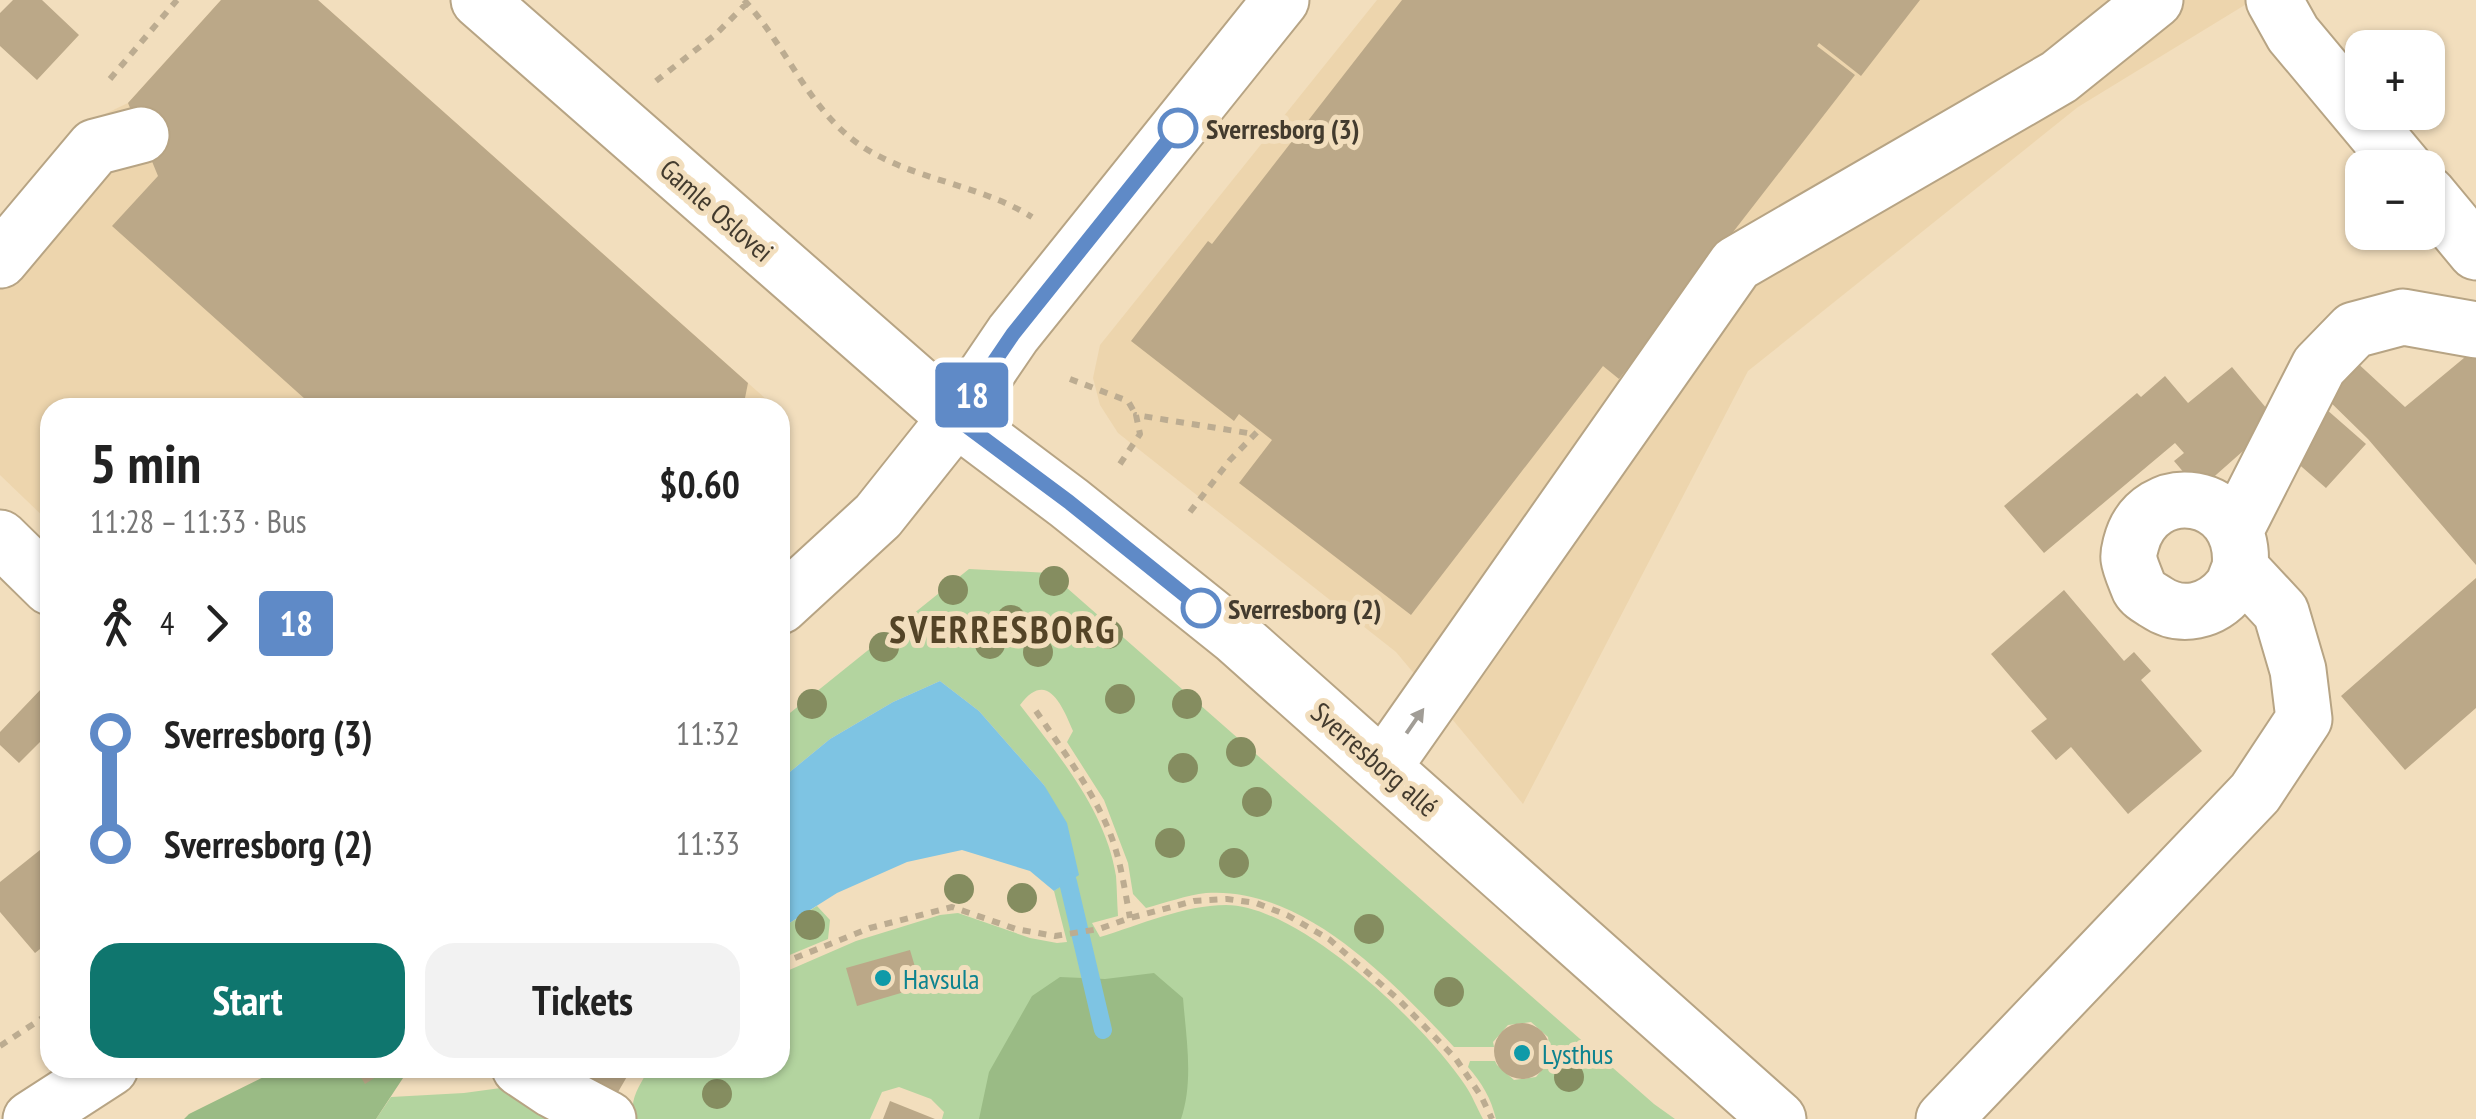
<!DOCTYPE html>
<meta charset="utf-8">
<style>
:root{--surface:#fff;--page:#f2f2f2;--text:#222;--muted:#767676;--accent:#0f766e}
body{margin:0;font-family:"PT Sans Narrow",sans-serif;background:var(--page);color:var(--text);height:100vh;display:flex;flex-direction:column;font-size:38px;white-space:nowrap}
*{box-sizing:border-box;margin:0}
p{font-size:32px;color:var(--muted)}
.icon{flex:none;width:55px;height:55px;fill:none;stroke:currentColor;stroke-width:2;stroke-linecap:round;stroke-linejoin:round}
.map{position:relative;flex:1;overflow:hidden}
.sheet{position:absolute;left:40px;top:398px;width:750px;height:680px;display:flex;flex-direction:column;background:var(--surface);border-radius:30px;box-shadow:0 2px 8px #0004}
.sheet>*{flex:none}
.badge{padding:0 20px;border-radius:8px;font-size:35px;line-height:65px}
.tools{position:absolute;left:2345px;top:30px;display:grid;gap:20px}
.tools a{display:grid;place-items:center;width:100px;height:100px;border-radius:20px;background:var(--surface);box-shadow:0 2px 8px #0004;font-size:50px}
.map>.badge{position:absolute;translate:-50% -50%;box-shadow:0 0 0 5px #fff}
.legs{display:flex;align-items:center;gap:15px;height:110px;padding:0 50px;font-size:32px}
.legs p{margin-inline-start:auto}
.overview{display:flex;align-items:center;justify-content:space-between;height:170px;padding:0 50px}
h1{font-size:55px;font-weight:700;line-height:75px}
.primary-button{display:flex;gap:20px;margin-top:auto;padding:20px 50px}
.primary-button a{flex:1;height:115px;border-radius:30px;background:var(--accent);color:#fff;font-size:40px;font-weight:700;line-height:115px;text-align:center}
.primary-button a+a{background:var(--page);color:var(--text)}
ul{padding:0 50px;list-style:none}
li{display:flex;align-items:center;gap:35px;height:110px;font-size:38px}
li i{display:grid;place-items:center;width:15px;height:100%;margin:0 12px;background:currentColor}
li i::after{content:'';width:25px;height:25px;margin:-12px;border:8px solid;border-radius:50%;background:var(--surface)}
li p{margin-inline-start:auto}
li:first-child i{background:linear-gradient(#0000 50%,currentColor 0)}
li:last-child i{background:linear-gradient(currentColor 50%,#0000 0)}
.map>svg:first-child{display:block}
.built{fill:#edd5ad}
.green{fill:#b3d49f}
.forest{fill:#9abb85}
.water{fill:#7ec4e3}
.lines{fill:none;stroke-linecap:round;stroke-linejoin:round}
.stream{stroke:#7ec4e3;stroke-width:18}
.building{fill:#bba888}
.minor-casing{stroke:#b7a484;stroke-width:59}
.path{stroke:#bcac91;stroke-width:6;stroke-dasharray:8 8;stroke-linecap:butt}
.minor{stroke:#fff;stroke-width:55}
.tree{fill:#858d60}
.oneway{fill:#a19d96}
.line-1-casing{stroke:#fff;stroke-width:22}
.line-1{stroke:#5f8ac7;stroke-width:15}
.stop-1-dot{fill:#fff;stroke:#5f8ac7;stroke-width:5}
.culture-dot{fill:#0f9aa8;stroke:#f2debd;stroke-width:4}
.labels{text-anchor:middle;dominant-baseline:central;stroke-width:10;stroke-linejoin:round;paint-order:stroke}
.stop-label{font-size:28px;font-weight:bold;fill:#433b2e;stroke:#f2debd;text-anchor:start}
.street-label{font-size:28px;fill:#433b2e;stroke:#f2debd}
.culture-label{font-size:28px;fill:#0d838f;stroke:#f2debd;text-anchor:start}
.district-label{font-size:38px;font-weight:bold;letter-spacing:2.5px;fill:#544427;stroke:#f2debd}
</style>
<div class="map">
<svg width="2476" height="1119" viewBox="0 0 2476 1119">
<rect width="100%" height="100%" fill="#f2debd"/>
<path class="built" d="M221 0H318L775 407 50 408V523L0 475V218L75 128 128 103Z
M1377 0H2253L2078 107 1748 371 1523 804 1396 652 1118 433 1100 405 1093 378 1100 345Z"/>
<path class="green" d="M969 569 1050 573 1654 1104 1675 1119H1496C1491 1098 1482 1083 1468 1067L1470 1061H1495L1497 1065 1514 1080 1536 1077 1551 1059 1548 1037 1531 1022 1508 1025 1493 1042 1494 1047H1454C1393 982 1304 886 1206 893 1187 895 1165 903 1146 908L1133 894 1128 863 1104 800 1067 742 1073 731C1062 705 1047 669 1020 705 1059 756 1106 811 1116 876 1117 889 1117 903 1118 916L1092 923 1100 937C1140 925 1184 905 1226 905 1300 905 1426 1026 1465 1085 1472 1095 1477 1108 1483 1119H942L944 1112 931 1099 899 1087 882 1092 870 1119H636C626 1102 642 1083 649 1068H780V974L856 941 940 915 958 913 1030 938 1057 943 1067 942 1054 891 1078 874 1044 785 979 711 940 681 893 702 830 739 780 780V721Z
M817 906 830 920 828 939 780 959V929Z
M522 1085 582 1119H376L391 1097 464 1093Z"/>
<path class="forest" d="M1154 973 1183 998C1186 1037 1194 1081 1181 1119H979L989 1072 1032 996 1060 977 1105 979Z
M282 1068H406L405 1075 376 1119H184L189 1114Z"/>
<path class="water" d="M940 681 979 711 1044 785 1067 823 1079 875 1054 891 1030 871 962 850 907 862 837 893 780 929V780L830 739 893 702Z"/>
<g class="lines">
<path class="stream" d="M1068 882 1103 1030"/>
</g>
<path class="building" d="M13 0H42L79 35 37 80 0 46V13Z
M221 0H318L748 383 743 408H315L112 226 158 176 128 103Z
M1402 0H1920L1861 76 1819 43 1817 46 1855 75 1619 379 1603 366 1411 615 1239 483 1272 440 1239 414 1234 421 1131 341 1208 241 1212 244Z
M2476 348V565L2368 439 2321 393 2353 359 2405 407Z
M2232 367 2277 421 2208 482 2200 474 2191 481 2174 461 2184 453 2175 443 2044 553 2004 506 2137 393 2141 397 2165 376 2188 403Z
M2326 409 2366 444 2326 488 2287 454Z
M2476 578V708L2405 770 2341 696Z
M2064 590 2124 661 2134 652 2151 671 2141 680 2202 751 2128 814 2071 747 2056 760 2031 731 2047 719 1991 654Z
M43 687 50 693V732L19 763 0 745V732Z
M50 842V941L35 953 0 912V882Z
M910 950 921 987 857 1006 846 968Z
M1494 1051a28 28 0 1 1 56 0a28 28 0 1 1-56 0Z
M355 1068H390L365 1084Z
M556 1068H632L614 1099Z
M890 1101 935 1119H883Z"/>
<g class="lines">
<g class="minor-casing">
<path id="minor" d="M479 0 956 418 1069 503 1235 636 1778 1119
M2274 0 2293 34 2405 168
M2428 194 2476 252
M0 260 95 147 141 135
M2236 529 2319 366 2354 330 2403 317 2476 330
M0 538 50 587
M780 606 878 516 956 418 1013 334 1281 0
M1384 766 1736 264 2059 77 2155 0
M520 1068 553 1090 608 1119
M31 1119 110 1068
M1944 1119 2255 793 2304 719 2298 670 2281 612 2240 568C2248 489 2148 476 2131 544 2130 548 2128 554 2129 559 2130 567 2136 580 2139 588 2143 595 2150 598 2156 602 2181 619 2212 612 2231 588 2235 583 2237 574 2240 568"/>
</g>
<path class="path" d="M744 0C786 45 808 109 860 145 912 180 979 184 1032 217
M110 79 177 0
M656 81 715 35 749 1
M1070 379 1128 401 1136 415
M1120 464 1140 434 1136 415 1254 434
M1190 512 1230 460 1259 430
M1036 711C1061 748 1089 785 1107 826 1120 855 1124 886 1130 918
M780 964 870 928 952 907 1016 929 1055 936 1099 929 1130 918 1194 901 1227 899 1256 903 1287 915 1329 939 1399 1000 1456 1059 1481 1096 1492 1119
M0 1046 50 1013"/>
<use href="#minor" class="minor"/>
</g>
<g class="tree">
<circle cx="1054" cy="581" r="15"/>
<circle cx="953" cy="590" r="15"/>
<circle cx="1011" cy="620" r="15"/>
<circle cx="1108" cy="634" r="15"/>
<circle cx="990" cy="644" r="15"/>
<circle cx="884" cy="647" r="15"/>
<circle cx="1038" cy="652" r="15"/>
<circle cx="1120" cy="699" r="15"/>
<circle cx="812" cy="704" r="15"/>
<circle cx="1187" cy="704" r="15"/>
<circle cx="1241" cy="752" r="15"/>
<circle cx="1183" cy="768" r="15"/>
<circle cx="1257" cy="802" r="15"/>
<circle cx="1170" cy="843" r="15"/>
<circle cx="1234" cy="863" r="15"/>
<circle cx="959" cy="889" r="15"/>
<circle cx="1022" cy="898" r="15"/>
<circle cx="810" cy="925" r="15"/>
<circle cx="1369" cy="929" r="15"/>
<circle cx="1449" cy="992" r="15"/>
<circle cx="1569" cy="1077" r="15"/>
<circle cx="717" cy="1094" r="15"/>
</g>
<defs><path id="oneway-solid" d="M-6-.8H1V-3.2L6.5 0L1 3.2V.8H-6Z" transform="scale(2.5)"/></defs>
<use class="oneway" href="#oneway-solid" transform="translate(1415 721) rotate(-55)"/>
<g class="lines">
<g class="line-1-casing">
<path id="line-1" d="M1178 128 1013 334 956 418 1069 502 1201 608"/>
</g>
<use href="#line-1" class="line-1"/>
</g>
<g class="stop-1-dot">
<circle cx="1178" cy="128" r="18"/>
<circle cx="1201" cy="608" r="18"/>
</g>
<g class="culture-dot">
<circle cx="883" cy="978" r="10"/>
<circle cx="1522" cy="1053" r="10"/>
</g>
<g class="labels">
<g class="stop-label">
<text x="1206" y="128">Sverresborg (3)</text>
<text x="1228" y="608">Sverresborg (2)</text>
</g>
<g class="street-label">
<text transform="translate(717 210) rotate(41)">Gamle Oslovei</text>
<text transform="translate(1375 759) rotate(41)">Sverresborg allé</text>
</g>
<g class="culture-label">
<text x="903" y="978">Havsula</text>
<text x="1542" y="1053">Lysthus</text>
</g>
<g class="district-label">
<text x="1003" y="628">SVERRESBORG</text>
</g>
</g>
</svg>
<div class="tools">
<a>+</a>
<a>−</a>
</div>
<b class="badge" style="left:972px;top:395px;background:#5f8ac7;color:#fff">18</b>
<section class="sheet">
<div class="overview"><div><h1>5 min</h1><p>11:28 – 11:33 · Bus</p></div><b>$0.60</b></div>
<div class="legs"><svg class="icon" aria-label="walk" viewBox="0 0 24 24"><circle cx="13" cy="4" r="2"/><path d="M13 8l-2 6 4 7M11 14l-3 7M7 12l3-4h3l4 4"/></svg>4<svg class="icon" aria-label="forward" viewBox="0 0 24 24"><path d="M9 5l7 7-7 7"/></svg><b class="badge" style="background:#5f8ac7;color:#fff">18</b></div>
<ul>
<li><i style="color:#5f8ac7"></i><b>Sverresborg (3)</b><p>11:32</p></li>
<li><i style="color:#5f8ac7"></i><b>Sverresborg (2)</b><p>11:33</p></li>
</ul>
<div class="primary-button"><a>Start</a><a>Tickets</a></div>
</section>
</div>
